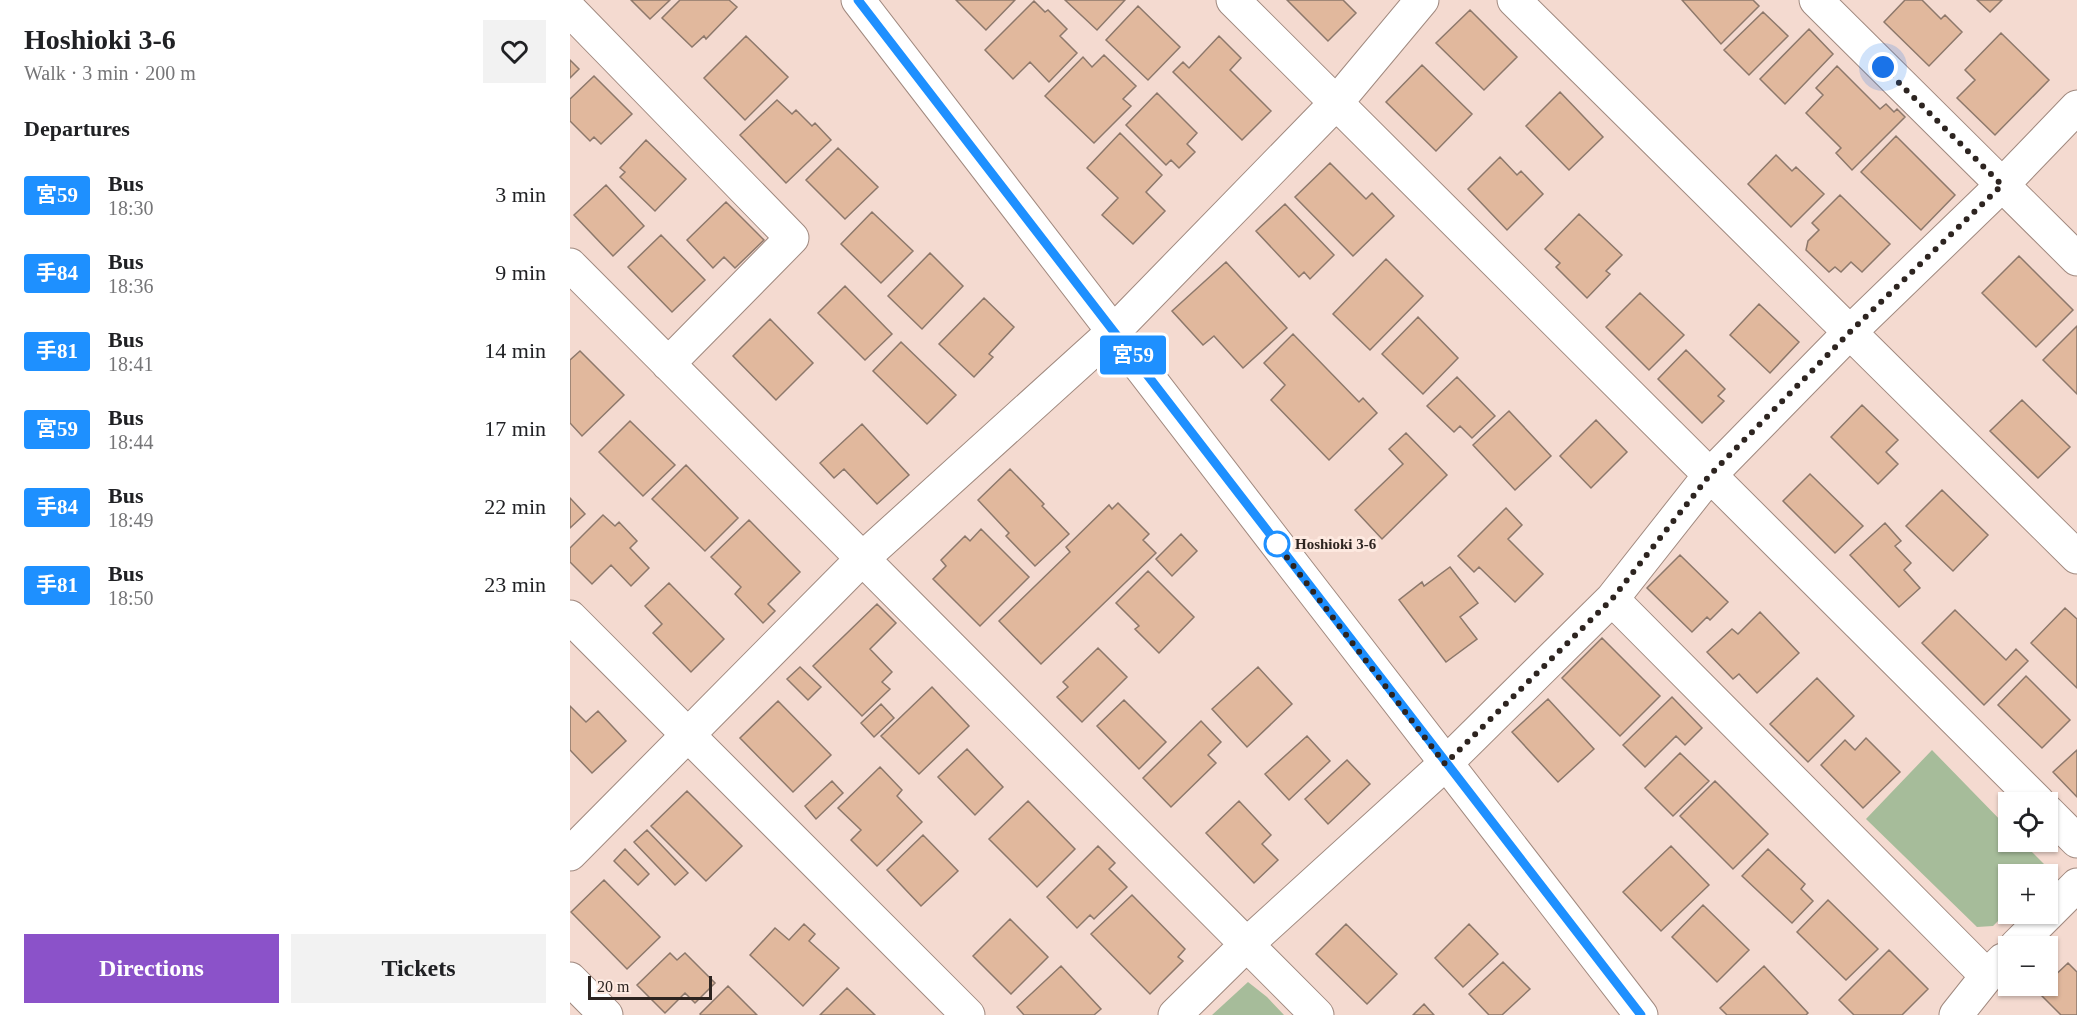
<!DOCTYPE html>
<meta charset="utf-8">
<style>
:root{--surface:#fff;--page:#f2f2f2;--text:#202124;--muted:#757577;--accent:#8b52c9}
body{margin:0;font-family:"Times New Roman","Noto Sans JP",serif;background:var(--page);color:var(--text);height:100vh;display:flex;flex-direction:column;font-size:22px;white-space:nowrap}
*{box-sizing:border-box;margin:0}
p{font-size:20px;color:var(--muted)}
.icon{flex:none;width:33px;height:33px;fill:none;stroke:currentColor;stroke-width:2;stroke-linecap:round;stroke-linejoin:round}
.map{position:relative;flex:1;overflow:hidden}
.drawer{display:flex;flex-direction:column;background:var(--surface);width:570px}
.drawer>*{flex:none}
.badge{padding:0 12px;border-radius:4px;font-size:21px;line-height:39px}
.buttons{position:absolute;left:1428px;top:792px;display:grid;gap:12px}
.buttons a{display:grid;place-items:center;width:60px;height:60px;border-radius:0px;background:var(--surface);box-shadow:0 2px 4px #0004;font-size:30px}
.scale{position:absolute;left:18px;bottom:15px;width:124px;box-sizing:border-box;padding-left:6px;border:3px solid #2d2420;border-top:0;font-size:16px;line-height:21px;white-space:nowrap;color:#2d2420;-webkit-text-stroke:4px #fde9e0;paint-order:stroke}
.you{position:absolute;width:30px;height:30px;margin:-15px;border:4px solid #fff;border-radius:50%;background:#1a73e8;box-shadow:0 0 0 9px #1a73e833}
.map>.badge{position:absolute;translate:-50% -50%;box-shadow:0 0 0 3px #fff}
h2{padding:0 24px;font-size:22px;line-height:54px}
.round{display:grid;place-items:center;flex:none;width:63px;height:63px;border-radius:0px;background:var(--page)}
.summary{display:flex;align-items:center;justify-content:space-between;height:102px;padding:0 24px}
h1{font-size:28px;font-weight:800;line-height:45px}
.primary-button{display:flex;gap:12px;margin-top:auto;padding:12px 24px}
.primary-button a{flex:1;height:69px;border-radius:0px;background:var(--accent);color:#fff;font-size:24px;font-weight:800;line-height:69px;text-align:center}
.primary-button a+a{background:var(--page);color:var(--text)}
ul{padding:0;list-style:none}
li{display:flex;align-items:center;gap:18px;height:78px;padding:0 24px}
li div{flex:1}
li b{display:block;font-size:22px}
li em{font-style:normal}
li .badge{min-width:66px;font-weight:700;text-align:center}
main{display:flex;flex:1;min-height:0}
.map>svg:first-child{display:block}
.green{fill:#a6bc9a}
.building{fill:#e1b89d;stroke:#8d786b;stroke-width:1.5}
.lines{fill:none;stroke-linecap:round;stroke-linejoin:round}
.street-casing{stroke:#a0897f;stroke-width:35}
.secondary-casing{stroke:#a0897f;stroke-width:35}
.street{stroke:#fff;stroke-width:33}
.secondary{stroke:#fff;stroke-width:33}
.line-casing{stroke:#fff;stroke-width:14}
.line{stroke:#1e90ff;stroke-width:9}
.walk{stroke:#2d2420;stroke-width:6;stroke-dasharray:0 10.8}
.stop-dot{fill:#fff;stroke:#1e90ff;stroke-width:3}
.labels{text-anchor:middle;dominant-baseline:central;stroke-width:6;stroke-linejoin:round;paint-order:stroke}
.stop-label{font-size:15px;font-weight:bold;fill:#2d2420;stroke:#fde9e0;text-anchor:start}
</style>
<main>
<section class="drawer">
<div class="summary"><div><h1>Hoshioki 3-6</h1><p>Walk · 3 min · 200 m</p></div><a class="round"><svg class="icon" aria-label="heart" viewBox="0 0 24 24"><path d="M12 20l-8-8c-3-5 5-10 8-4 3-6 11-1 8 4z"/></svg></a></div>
<h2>Departures</h2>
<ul>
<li><span class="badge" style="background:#1e90ff;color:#fff">宮59</span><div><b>Bus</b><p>18:30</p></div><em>3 min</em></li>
<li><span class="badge" style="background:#1e90ff;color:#fff">手84</span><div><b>Bus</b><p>18:36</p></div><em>9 min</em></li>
<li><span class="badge" style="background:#1e90ff;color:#fff">手81</span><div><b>Bus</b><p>18:41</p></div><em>14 min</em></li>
<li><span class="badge" style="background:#1e90ff;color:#fff">宮59</span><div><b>Bus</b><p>18:44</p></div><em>17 min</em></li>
<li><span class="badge" style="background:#1e90ff;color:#fff">手84</span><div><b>Bus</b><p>18:49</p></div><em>22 min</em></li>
<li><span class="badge" style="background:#1e90ff;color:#fff">手81</span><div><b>Bus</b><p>18:50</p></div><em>23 min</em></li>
</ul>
<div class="primary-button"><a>Directions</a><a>Tickets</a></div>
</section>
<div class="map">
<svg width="1507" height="1015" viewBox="0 0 1507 1015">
<rect width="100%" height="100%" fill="#f4dad0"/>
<path class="green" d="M1362 750 1438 828V842H1452L1480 870 1476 874H1438V911L1423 926 1407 927 1296 819Z
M678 982 697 997 714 1015H642Z"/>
<path class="building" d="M61 0H100L80 19Z
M110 0H159L167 7 136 39 134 36 122 47 92 18Z
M386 0H445L416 30Z
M495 0H555L527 30Z
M717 0H773L786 13 758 41Z
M1112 0H1183L1189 6 1151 44Z
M1335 0H1352L1371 19 1375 15 1392 32 1359 66 1314 22Z
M1407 0H1432L1420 12Z
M464 1 475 12 478 10 497 29 490 36 507 53 479 82 460 62 443 79 415 50Z
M568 6 610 47 578 80 536 40Z
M900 10 947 57 914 90 866 43Z
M1193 12 1218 36 1179 75 1154 50Z
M1239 29 1263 54 1215 104 1190 79Z
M1431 33 1479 80 1425 135 1387 98 1405 80 1395 70Z
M176 36 218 77 175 120 134 78Z
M649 36 671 58 660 70 701 111 672 140 603 72 613 62 619 68Z
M534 55 566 86 553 99 561 106 524 143 475 96 513 57 522 67Z
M0 60 9 69 0 78Z
M852 65 902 114 866 151 816 102Z
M1267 66 1310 109 1316 104 1324 112 1327 109 1335 117 1282 170 1266 153 1271 148 1236 113 1253 95 1246 88Z
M24 76 62 114 31 144 24 137 20 141 0 121V99Z
M990 92 1033 137 999 170 956 126Z
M587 93 627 133 617 144 625 152 609 168 601 160 596 165 556 125Z
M207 100 222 114 226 110 242 126 245 123 261 140 216 183 170 135Z
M550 133 592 175 576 192 595 211 563 244 532 215 548 198 517 168Z
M1326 136 1385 195 1351 230 1291 172Z
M76 140 116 179 85 211 50 177 55 172 50 168Z
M268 148 308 187 275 219 236 180Z
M1206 155 1222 171 1226 167 1254 194 1221 227 1178 184Z
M930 157 947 175 951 171 973 194 937 230 898 189Z
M760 163 796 199 802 193 824 216 783 256 725 197Z
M36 185 74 226 43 256 4 215Z
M1270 195 1320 244 1292 272 1281 262 1271 272 1265 267 1259 272 1236 250 1238 241 1249 230 1242 223Z
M156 202 194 240 165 268 154 257 143 268 117 240Z
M715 204 764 255 740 279 734 272 729 277 686 231Z
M302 212 343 251 311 283 271 244Z
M1009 214 1052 255 1036 271 1040 274 1017 298 986 267 990 263 975 249Z
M91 235 135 280 102 312 58 267Z
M360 253 393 286 352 329 318 296Z
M1449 256 1503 310 1466 347 1412 293Z
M816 259 853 296 800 350 763 314Z
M656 262 717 328 673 368 644 336 633 345 602 311Z
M275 286 322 334 295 360 248 313Z
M1070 293 1114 335 1079 370 1036 327Z
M414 298 444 327 419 354 423 357 404 377 369 344Z
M1189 304 1229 342 1200 373 1160 335Z
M848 317 888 358 853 394 812 354Z
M200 319 243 363 206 400 163 356Z
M1507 326V394L1473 360Z
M723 334 789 402 793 398 807 413 759 460 701 400 715 385 694 363Z
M331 342 386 395 357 424 303 371Z
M1116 350 1155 389 1148 396 1154 401 1132 423 1088 379Z
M10 351 54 395 12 436 0 423V360Z
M887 377 925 416 902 438 890 426 884 432 857 406Z
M1452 400 1500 447 1468 478 1420 431Z
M1292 405 1328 440 1316 452 1328 464 1308 484 1261 437Z
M939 411 981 456 945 490 903 445Z
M1026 420 1057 452 1021 488 990 456Z
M60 421 105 465 73 496 29 452Z
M292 424 339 475 307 504 274 469 264 478 250 463Z
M836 433 877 475 812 539 785 510 833 464 819 449Z
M116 465 168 518 135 551 82 499Z
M440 469 474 504 472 506 499 534 465 566 436 536 439 533 408 500Z
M1240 474 1293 526 1265 553 1213 501Z
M1372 490 1418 535 1383 571 1336 526Z
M0 498 15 514 0 528Z
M548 503 579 534 573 540 586 553 471 664 429 621 500 552 496 547 539 505 542 509Z
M936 508 952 525 938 539 973 574 945 602 909 567 904 572 888 556Z
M33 515 45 526 49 522 67 541 60 548 79 568 61 586 41 565 22 584 0 562V548Z
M179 520 230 572 198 604 205 611 193 623 165 594 171 587 141 557Z
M1315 523 1331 541 1325 546 1341 563 1334 570 1350 588 1329 607 1280 555Z
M411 529 459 577 410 626 363 579 376 566 371 560 395 536 400 541Z
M611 534 627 551 602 576 586 559Z
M1110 555 1158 602 1140 620 1137 617 1122 632 1077 588Z
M880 567 908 603 890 617 907 639 876 662 829 600 852 582 854 586Z
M578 571 624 617 589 653 565 629 569 626 546 603Z
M99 583 154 639 121 672 83 633 92 624 75 606Z
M307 604 326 623 300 649 322 672 312 682 320 689 292 716 243 666Z
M1495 608 1507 619V688L1461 643Z
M1385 610 1436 660 1446 649 1458 661 1414 705 1352 643Z
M1190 612 1229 653 1187 693 1169 674 1163 679 1137 652 1162 629 1168 634Z
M1032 638 1090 696 1050 736 992 678Z
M528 648 557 677 512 722 487 697 498 687 493 682Z
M230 667 251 687 238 700 217 679Z
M688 667 722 704 677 747 642 709Z
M1456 676 1500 720 1472 748 1428 705Z
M1247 678 1284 716 1238 762 1200 724Z
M362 687 399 726 349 774 311 736Z
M1102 697 1132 728 1115 745 1106 736 1075 767 1053 745Z
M978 699 1024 749 988 782 942 732Z
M554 700 596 742 569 769 527 726Z
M208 701 261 755 223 792 170 738Z
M311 704 324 718 304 737 291 723Z
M0 706 16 722 28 711 56 741 22 773 0 750Z
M631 721 651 742 638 755 646 763 601 807 573 778Z
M737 736 760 761 719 800 695 774Z
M1296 738 1330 772 1293 808 1251 765 1275 740 1285 750Z
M397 749 433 787 405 815 368 777Z
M1507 750V797L1483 772Z
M1110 753 1139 781 1103 816 1075 788Z
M777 760 800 784 758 824 735 799Z
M310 767 332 790 327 796 352 822 307 866 281 840 291 830 268 808Z
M262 781 273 793 246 819 235 806Z
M1145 781 1198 834 1163 869 1110 816Z
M117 791 172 846 136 881 81 826Z
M458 801 505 849 467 887 419 839Z
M669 801 701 835 692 844 708 860 684 883 636 833Z
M77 830 118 873 105 885 64 842Z
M353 835 388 871 351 906 317 870Z
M528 846 545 863 539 869 557 887 524 919 520 915 507 928 477 897Z
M1101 846 1139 885 1091 931 1053 892Z
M55 849 79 874 68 885 44 861Z
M1198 849 1235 884 1231 889 1243 901 1222 923 1172 876Z
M34 880 90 937 57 969 1 912Z
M562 895 615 949 608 957 613 961 580 994 521 934Z
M1258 900 1308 949 1276 980 1227 932Z
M1133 905 1179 950 1147 982 1102 937Z
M440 919 478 957 441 994 403 956Z
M234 924 245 934 239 941 269 968 233 1006 180 955 205 928 219 940Z
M776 924 827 974 797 1004 746 954Z
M899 924 928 954 893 987 865 958Z
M1319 950 1358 989 1332 1015H1284L1269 1000Z
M100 953 107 960 115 953 145 983 125 1003 115 993 95 1013 67 985Z
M933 962 960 989 932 1015H919L899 994Z
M1498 963 1507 972V1015H1491L1468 992 1474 986H1478V982Z
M491 966 531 1009 524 1015H454L447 1007Z
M1194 966 1238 1013 1236 1015H1157L1150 1008Z
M158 986 187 1015H131L130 1014Z
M277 988 305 1015H250Z
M854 1004 864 1015H843Z"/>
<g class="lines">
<g class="street-casing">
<path id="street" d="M663 0 1468 802
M944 0 1507 557
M1246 0 1507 259
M0 10 222 238 98 364
M0 265 747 1015
M1042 599 1417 976
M0 617 398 1015
M1478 812 1507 841
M0 854 292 559 544 331 766 103 852 0
M1446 946 1507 885
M0 979 36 1015
M605 1015 676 945 875 764 1042 599 1139 476 1280 332 1432 185 1507 107
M1386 1015 1417 976 1433 960"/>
</g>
<g class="secondary-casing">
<path id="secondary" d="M288 0C550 338 808 678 1071 1015"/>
</g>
<use href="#street" class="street"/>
<use href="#secondary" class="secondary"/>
</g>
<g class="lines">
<g class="line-casing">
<path id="line" d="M288 0C550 338 809 678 1071 1015"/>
</g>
<use href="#line" class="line"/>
<path class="walk" d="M707 544 702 538 875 764 1042 599 1139 476 1280 332 1432 185 1313 67"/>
</g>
<circle class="stop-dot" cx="707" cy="544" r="12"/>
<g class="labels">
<g class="stop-label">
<text x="725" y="544">Hoshioki 3-6</text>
</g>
</g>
</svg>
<div class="buttons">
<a><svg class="icon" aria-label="locate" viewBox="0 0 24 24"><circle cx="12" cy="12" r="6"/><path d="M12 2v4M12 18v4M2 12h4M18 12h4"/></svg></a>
<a>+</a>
<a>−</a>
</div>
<div class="scale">20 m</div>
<div class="you" style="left:1313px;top:67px"></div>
<b class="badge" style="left:563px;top:355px;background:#1e90ff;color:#fff">宮59</b>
</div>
</main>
